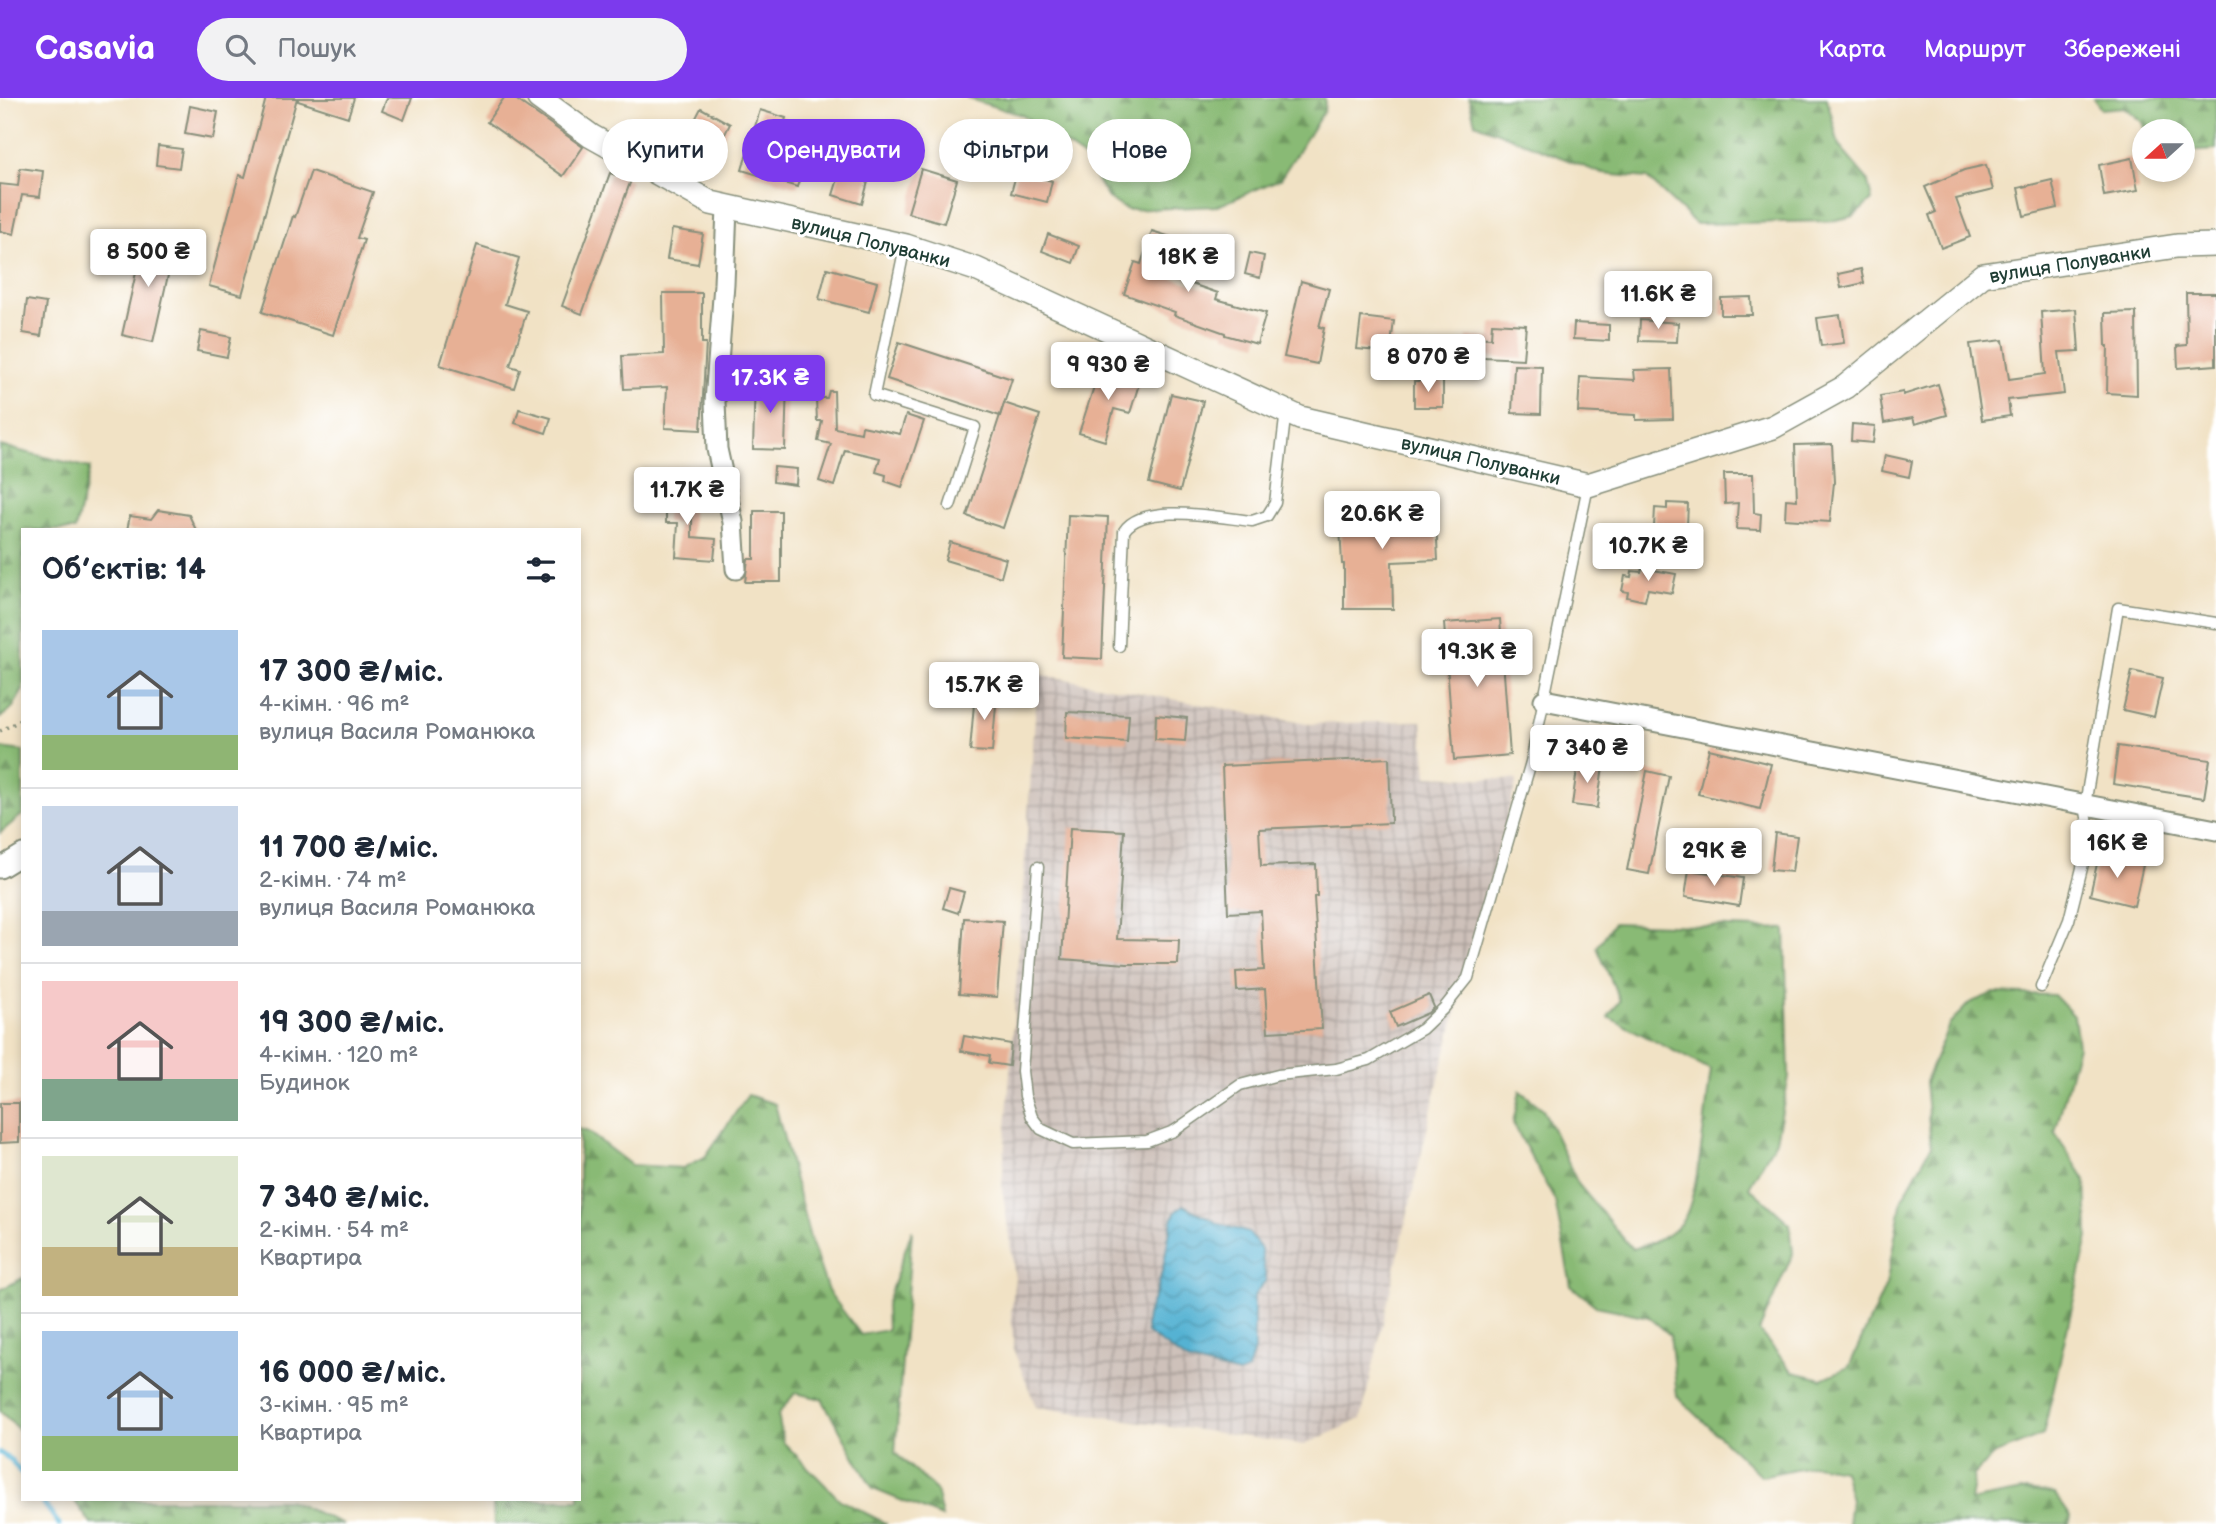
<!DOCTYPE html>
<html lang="uk">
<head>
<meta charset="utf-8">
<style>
	body { margin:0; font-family:"Balsamiq Sans",sans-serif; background:#f2f2f3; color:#1f2937; height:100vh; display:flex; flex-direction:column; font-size:26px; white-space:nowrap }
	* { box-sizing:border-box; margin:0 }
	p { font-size:23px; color:#747a83 }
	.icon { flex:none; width:38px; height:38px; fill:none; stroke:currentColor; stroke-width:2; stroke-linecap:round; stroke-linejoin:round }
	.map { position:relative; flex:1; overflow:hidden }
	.sheet { position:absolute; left:21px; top:430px; width:560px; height:973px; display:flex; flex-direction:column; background:#fff; border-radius:0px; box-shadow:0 4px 10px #0003 }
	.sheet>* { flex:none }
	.hud { position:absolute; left:602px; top:21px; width:665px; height:63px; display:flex; gap:14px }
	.needle { width:46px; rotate:249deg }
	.buttons { position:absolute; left:2132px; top:21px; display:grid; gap:14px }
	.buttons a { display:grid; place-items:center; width:63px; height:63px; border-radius:50%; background:#fff; box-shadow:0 4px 10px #0003; font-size:35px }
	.price { position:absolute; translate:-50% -60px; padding:0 16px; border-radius:7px; background:#fff; color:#222; font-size:23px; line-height:46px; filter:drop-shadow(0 2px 4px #0008) }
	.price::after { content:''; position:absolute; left:50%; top:42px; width:21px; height:16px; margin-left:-10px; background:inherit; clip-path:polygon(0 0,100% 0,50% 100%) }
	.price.active { background:#7c3aed; color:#fff }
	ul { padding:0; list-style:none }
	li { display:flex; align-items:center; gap:21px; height:175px; padding:0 21px }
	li+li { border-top:2px solid #e0e1e3 }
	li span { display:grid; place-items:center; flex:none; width:196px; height:140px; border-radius:0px; color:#555 }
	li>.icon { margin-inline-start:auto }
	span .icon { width:84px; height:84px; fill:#fffc; stroke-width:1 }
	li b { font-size:30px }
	h2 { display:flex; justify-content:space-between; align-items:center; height:84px; padding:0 21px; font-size:30px }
	.tag { padding:0 24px; border-radius:32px; background:#fff; box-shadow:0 4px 10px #0003; font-size:24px; line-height:63px }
	.tag.active { background:#7c3aed; color:#fff }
	header { display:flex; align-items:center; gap:42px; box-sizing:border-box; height:98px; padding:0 35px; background:#7c3aed; color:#fff }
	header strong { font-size:33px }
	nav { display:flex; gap:38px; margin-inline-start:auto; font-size:24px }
	.search { width:490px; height:63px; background:#f2f2f3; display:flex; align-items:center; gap:18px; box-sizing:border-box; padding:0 24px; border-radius:38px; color:#747a83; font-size:26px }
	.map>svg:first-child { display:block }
	.industrial { fill:url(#industrial-grid) }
	.forest { fill:url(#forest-firs); stroke:#547c54; stroke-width:2 }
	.water { fill:url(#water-waves); stroke:#3a7884; stroke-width:2 }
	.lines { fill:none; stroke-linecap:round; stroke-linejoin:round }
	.stream { stroke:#54b2d3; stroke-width:5 }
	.building { fill:#e7b095 }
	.service-casing { stroke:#88907c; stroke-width:13 }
	.minor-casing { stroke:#88907c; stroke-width:23 }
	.tertiary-casing { stroke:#88907c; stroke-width:26 }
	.path { stroke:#88907c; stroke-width:3.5; stroke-dasharray:2 5; stroke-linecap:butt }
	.service { stroke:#fff; stroke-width:10 }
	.minor { stroke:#fff; stroke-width:19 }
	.tertiary { stroke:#fff; stroke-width:23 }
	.labels { text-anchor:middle; stroke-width:6; stroke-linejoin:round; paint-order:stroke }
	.street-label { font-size:19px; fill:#1f3d34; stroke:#fff }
</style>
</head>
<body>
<header>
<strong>Casavia</strong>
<div class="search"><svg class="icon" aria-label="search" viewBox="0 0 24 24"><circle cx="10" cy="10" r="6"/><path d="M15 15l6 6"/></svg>Пошук</div>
<nav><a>Карта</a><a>Маршрут</a><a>Збережені</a></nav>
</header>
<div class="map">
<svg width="2216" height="1426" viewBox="0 0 2216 1426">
	<defs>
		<pattern id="industrial-grid" width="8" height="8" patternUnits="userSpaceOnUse" patternTransform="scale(1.75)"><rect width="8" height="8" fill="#cec1ba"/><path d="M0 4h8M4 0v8" fill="none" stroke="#a79e98"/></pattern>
		<pattern id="forest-firs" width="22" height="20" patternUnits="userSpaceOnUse" patternTransform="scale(1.75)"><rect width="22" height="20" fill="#89ba74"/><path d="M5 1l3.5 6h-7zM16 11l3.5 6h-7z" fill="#6f9860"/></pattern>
		<pattern id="water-waves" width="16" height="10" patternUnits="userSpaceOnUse" patternTransform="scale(1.75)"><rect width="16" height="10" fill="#54b2d3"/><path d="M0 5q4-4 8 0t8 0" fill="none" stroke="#4592ac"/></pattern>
	</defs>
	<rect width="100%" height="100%" fill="#fff"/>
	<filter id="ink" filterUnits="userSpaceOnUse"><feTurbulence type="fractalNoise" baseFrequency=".0143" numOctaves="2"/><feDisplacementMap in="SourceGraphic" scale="14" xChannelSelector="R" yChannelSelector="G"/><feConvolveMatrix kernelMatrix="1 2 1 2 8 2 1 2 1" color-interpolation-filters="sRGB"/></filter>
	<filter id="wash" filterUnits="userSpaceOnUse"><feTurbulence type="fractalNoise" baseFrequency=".00686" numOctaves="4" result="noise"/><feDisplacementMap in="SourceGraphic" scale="28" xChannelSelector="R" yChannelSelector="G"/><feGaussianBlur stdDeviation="1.57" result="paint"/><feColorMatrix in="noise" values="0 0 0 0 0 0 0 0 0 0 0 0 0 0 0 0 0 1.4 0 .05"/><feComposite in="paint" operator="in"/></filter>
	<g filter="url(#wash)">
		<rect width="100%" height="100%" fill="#f1e2c5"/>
		<polygon class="industrial" points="1038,576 1307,626 1422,623 1427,678 1517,682 1435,996 1361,1321 1304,1347 1036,1309 1014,1253 1011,1215 1015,1180 1002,1088"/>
		<g class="forest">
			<polygon points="966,0 1325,0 1324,13 1280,81 1218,108 1127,112 1108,100 1083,59 1022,17"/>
			<polygon points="1469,0 1827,0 1839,48 1867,81 1872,102 1854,118 1832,123 1696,126 1647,80 1603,76 1475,25"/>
			<polygon points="2093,0 2216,0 2216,52 2182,54 2182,33 2145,33 2142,24 2124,9 2101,11"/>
			<polygon points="0,348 90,370 75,432 23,432 23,592 13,609 0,620"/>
			<polygon points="0,650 23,653 23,716 0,735"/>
			<path d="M 1614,825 L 1785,831 L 1789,979 L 1776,1042 L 1749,1089 L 1790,1126 L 1793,1155 L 1759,1233 L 1793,1274 L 1822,1281 L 1849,1269 L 1886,1187 L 1902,1101 L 1931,1049 L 1925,984 L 1949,927 L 1969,905 L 1994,895 L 2054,897 L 2074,918 L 2078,948 L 2055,1035 L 2086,1083 L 2088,1139 L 2043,1337 L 1993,1357 L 1974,1377 L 1970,1403 L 2027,1392 L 2055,1396 L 2071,1419 L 2069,1426 L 1848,1426 L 1851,1402 L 1843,1372 L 1815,1367 L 1761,1378 L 1677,1298 L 1670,1237 L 1649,1219 L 1596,1208 L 1571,1188 L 1555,1103 L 1513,1025 L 1520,993 L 1543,1011 L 1578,1086 L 1632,1151 C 1653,1145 1670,1140 1683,1122 C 1699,1100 1706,1003 1711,972 L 1608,919 L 1620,903 L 1597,849 Z"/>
			<polygon points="748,997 775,1006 810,1140 828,1193 861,1237 887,1232 886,1207 912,1132 895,1355 936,1392 942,1419 873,1391 822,1301 795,1295 778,1316 783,1344 840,1402 887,1426 494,1426 493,1402 579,1402 579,1031 588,1034 631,1067 683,1070 705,1059"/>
			<polygon points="23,1180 23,1336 0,1313 0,1192"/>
			<polygon points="74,1402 288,1402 343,1426 91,1426"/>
		</g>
		<path class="water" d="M 1183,1107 L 1220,1126 L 1249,1135 L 1261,1151 L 1266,1182 L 1254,1198 L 1254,1252 L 1248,1272 L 1239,1276 L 1187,1263 L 1147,1235 C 1143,1216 1153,1204 1158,1188 C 1165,1167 1167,1144 1172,1122 L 1176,1113 Z"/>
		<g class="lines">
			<g class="stream">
				<polyline points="0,1355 11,1362 23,1378"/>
				<polyline points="41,1402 59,1426"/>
			</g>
		</g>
		<g id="blocks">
			<g class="building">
				<polygon points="266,0 297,0 242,197 209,188 239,77 245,79"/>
				<polygon points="298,0 354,0 348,19 298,3"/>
				<polygon points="387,0 412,0 404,22 382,13"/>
				<polygon points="504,0 514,0 583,49 563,78 487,24"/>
				<polygon points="190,8 218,14 213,41 185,36"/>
				<polygon points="701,10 730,26 713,60 683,45"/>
				<polygon points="760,12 786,20 777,51 806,60 797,89 742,72"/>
				<polygon points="855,26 879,34 867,67 872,69 862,106 833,97"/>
				<polygon points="956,44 991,53 986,74 951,65"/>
				<polygon points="158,48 182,51 179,70 156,67"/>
				<polygon points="2132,60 2138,92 2104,98 2099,67"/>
				<polygon points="1986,67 1993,92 1956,101 1970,139 1941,150 1929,117 1936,114 1925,89 1964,72"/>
				<polygon points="20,70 43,73 40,99 22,97 14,136 0,133 0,86 18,88"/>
				<polygon points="921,71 957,82 944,125 908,115"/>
				<polygon points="311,73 373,94 357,140 364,142 333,237 262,214 293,118 295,119"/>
				<polygon points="1017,73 1052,83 1047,104 1011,95"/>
				<polygon points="610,75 631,82 582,216 562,208"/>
				<polygon points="2052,82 2058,110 2024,118 2018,90"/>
				<polygon points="672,131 703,136 698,166 667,161"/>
				<polygon points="1152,133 1183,143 1171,179 1218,195 1216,201 1266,215 1257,246 1225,237 1225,235 1174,217 1175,214 1124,196 1135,164 1141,166"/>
				<polygon points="1048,136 1079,148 1073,165 1042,153"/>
				<polygon points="144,139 175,146 153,244 122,237"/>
				<polygon points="477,147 519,160 505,206 527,213 510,268 520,271 514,290 440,267"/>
				<polygon points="1250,155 1264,158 1260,180 1245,176"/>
				<polygon points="827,170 877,184 869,214 819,201"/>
				<polygon points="1861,171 1864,185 1841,190 1838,176"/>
				<polygon points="1301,183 1329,191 1319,229 1324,230 1317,266 1284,259"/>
				<polygon points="663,195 702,195 702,245 706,245 701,332 665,330 667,289 624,291 622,258 664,256"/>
				<polygon points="2186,195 2216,195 2216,267 2178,270 2177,248 2187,247"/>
				<polygon points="1751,199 1752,217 1721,217 1721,200"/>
				<polygon points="27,202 46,205 41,238 23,235"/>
				<polygon points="2076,211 2079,253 2059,254 2064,296 2008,302 2010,318 1982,322 1970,246 2003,242 2009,281 2045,276 2041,214"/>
				<polygon points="2136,214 2137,297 2107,295 2108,248 2106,248 2105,215"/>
				<polygon points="1840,217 1844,245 1821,248 1817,220"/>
				<polygon points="1361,219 1394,223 1390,254 1357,251"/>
				<polygon points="1640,222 1678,225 1677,244 1639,243"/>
				<polygon points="1492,225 1526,227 1523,261 1483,259 1482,277 1466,277 1467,239 1491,240"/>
				<polygon points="1574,225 1609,227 1609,243 1573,241"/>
				<polygon points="201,233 231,239 227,259 197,253"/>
				<polygon points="899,244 1012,281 1000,318 887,281"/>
				<polygon points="1514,267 1542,268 1541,316 1512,315"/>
				<polygon points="1100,270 1140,283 1130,315 1114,311 1105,343 1079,335"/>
				<polygon points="1671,271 1673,321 1636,322 1636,317 1578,314 1580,279 1635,282 1634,272"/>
				<polygon points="755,282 787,283 785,352 753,351"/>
				<rect x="1414" y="283" width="29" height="26"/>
				<polygon points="1938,286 1947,317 1915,326 1913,320 1884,325 1880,298 1903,294 1903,297"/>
				<polygon points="829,293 834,293 835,330 861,335 862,328 900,336 906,317 924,323 902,389 885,383 886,377 876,374 880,360 845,352 834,388 819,383 831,346 818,343 822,323 817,323 816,300 827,300"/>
				<polygon points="1171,296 1203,303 1180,393 1149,385"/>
				<polygon points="1004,305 1040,317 1003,430 967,418"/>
				<polygon points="519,311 551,320 546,335 515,325"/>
				<polygon points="1852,326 1875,328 1873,345 1851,343"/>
				<polygon points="1832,346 1834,384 1830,424 1785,421 1786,401 1797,402 1795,347"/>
				<polygon points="1885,357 1912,363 1909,379 1882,373"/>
				<polygon points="774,369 797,371 796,387 773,384"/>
				<polygon points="1724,376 1753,376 1754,415 1761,416 1760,432 1736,431 1738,405 1725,406"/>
				<polygon points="681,390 692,390 692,439 716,441 714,462 676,459 678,425 666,425 666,395 681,395"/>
				<polygon points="1435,404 1438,462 1392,464 1393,511 1344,511 1344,466 1342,466 1339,409 1367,407 1368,423 1406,421 1405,406"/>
				<polygon points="1667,405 1688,406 1686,449 1653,447 1655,410 1667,411"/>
				<polygon points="158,412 189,417 196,432 127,432 130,418 151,421"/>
				<polygon points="754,413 781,413 781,484 745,484 748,461 754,461"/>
				<polygon points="1068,417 1108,419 1102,561 1062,559"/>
				<polygon points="950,444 1006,461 1001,479 945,462"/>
				<polygon points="1642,470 1676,476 1672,495 1648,491 1645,503 1627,499 1628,494 1622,493 1625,478 1631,479 1632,473 1641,474"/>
				<polygon points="1500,521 1510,657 1454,662 1444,525"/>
				<polygon points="2132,573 2163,580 2154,619 2123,612"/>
				<polygon points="975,594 997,595 992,654 970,653"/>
				<polygon points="1067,614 1129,617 1127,644 1066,640"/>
				<polygon points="1156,617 1187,620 1185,643 1155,641"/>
				<polygon points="2118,648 2210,662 2204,700 2113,686"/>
				<polygon points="1709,651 1771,666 1760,711 1698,696"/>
				<polygon points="1389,660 1391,725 1259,731 1261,768 1316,766 1317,798 1314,799 1322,931 1268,934 1265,891 1237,893 1236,874 1264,872 1261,813 1228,815 1222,668"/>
				<polygon points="1578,664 1603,668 1597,710 1572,707"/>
				<polygon points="1647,673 1669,678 1649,776 1627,772"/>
				<polygon points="1070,730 1124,733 1117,841 1179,842 1178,866 1127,866 1062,861"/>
				<polygon points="1775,735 1797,738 1792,774 1771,772"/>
				<polygon points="2099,757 2143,767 2134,808 2090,797"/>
				<polygon points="1689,772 1743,780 1739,808 1685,799"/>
				<polygon points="949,790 964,794 958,815 943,810"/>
				<polygon points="964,820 1003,823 997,899 959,896"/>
				<polygon points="1429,897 1434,909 1428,915 1396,929 1390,914"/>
				<polygon points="964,938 1011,946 1009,968 989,965 990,958 961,953"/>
				<polygon points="0,1005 19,1005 19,1044 0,1045"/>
			</g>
		</g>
	</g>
	<g filter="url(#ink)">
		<use href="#blocks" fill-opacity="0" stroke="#88907c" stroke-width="2"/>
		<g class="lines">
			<defs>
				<g id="service">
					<polyline points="905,148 874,297 975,329 950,408"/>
					<path d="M 1119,548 L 1124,433 C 1143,403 1221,420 1252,423 L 1267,418 L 1275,405 L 1286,312"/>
					<polyline points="1038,769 1022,973 1025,998 1032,1019 1041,1031 1073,1046 1147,1043 1174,1033 1240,987 1278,977 1336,971 1369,962 1422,931 1444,910 1468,880 1531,664 1588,388"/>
					<polyline points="2041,889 2069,822 2090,738 2085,707 2118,510 2216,525"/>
				</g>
				<g id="minor">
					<polyline points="727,110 724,186 715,304 717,351 733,424 736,471"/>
					<polyline points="1544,602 2216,732"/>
					<polyline points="0,770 23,756"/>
				</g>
				<polyline id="tertiary" points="539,0 591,38 711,105 906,148 976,171 1300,320 1588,387 1773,329 1845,289 1983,177 2177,148 2216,147"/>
			</defs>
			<use href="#service" class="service-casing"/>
			<use href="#minor" class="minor-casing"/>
			<use href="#tertiary" class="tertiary-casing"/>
			<polyline class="path" points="0,633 23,621"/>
			<use href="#service" class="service"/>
			<use href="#minor" class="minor"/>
			<use href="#tertiary" class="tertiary"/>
		</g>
	</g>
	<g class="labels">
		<g class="street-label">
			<text transform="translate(871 143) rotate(14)" y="7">вулиця Полуванки</text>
			<text transform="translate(2070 165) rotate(-9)" y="7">вулиця Полуванки</text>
			<text transform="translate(1481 362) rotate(13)" y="7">вулиця Полуванки</text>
		</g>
	</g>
</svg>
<div class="buttons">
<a><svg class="needle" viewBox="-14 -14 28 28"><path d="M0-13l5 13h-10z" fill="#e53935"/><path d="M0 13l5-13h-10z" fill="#747a83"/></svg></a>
</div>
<b class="price" style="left:148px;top:191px">8 500 ₴</b>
<b class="price" style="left:1188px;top:196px">18K ₴</b>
<b class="price" style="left:1658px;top:233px">11.6K ₴</b>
<b class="price" style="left:1428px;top:296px">8 070 ₴</b>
<b class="price" style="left:1108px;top:304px">9 930 ₴</b>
<b class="price active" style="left:770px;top:317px">17.3K ₴</b>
<b class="price" style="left:687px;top:429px">11.7K ₴</b>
<b class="price" style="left:1382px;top:453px">20.6K ₴</b>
<b class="price" style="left:1648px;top:485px">10.7K ₴</b>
<b class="price" style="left:1477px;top:591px">19.3K ₴</b>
<b class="price" style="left:984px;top:624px">15.7K ₴</b>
<b class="price" style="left:1587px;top:687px">7 340 ₴</b>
<b class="price" style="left:2117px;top:782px">16K ₴</b>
<b class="price" style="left:1714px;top:790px">29K ₴</b>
<div class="hud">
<a class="tag">Купити</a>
<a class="tag active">Орендувати</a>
<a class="tag">Фільтри</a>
<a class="tag">Нове</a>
</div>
<section class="sheet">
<h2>Об’єктів: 14<svg class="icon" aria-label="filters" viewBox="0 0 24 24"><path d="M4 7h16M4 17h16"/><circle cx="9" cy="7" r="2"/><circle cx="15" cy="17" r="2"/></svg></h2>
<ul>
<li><span style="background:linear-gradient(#a9c7e8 75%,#8fb573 0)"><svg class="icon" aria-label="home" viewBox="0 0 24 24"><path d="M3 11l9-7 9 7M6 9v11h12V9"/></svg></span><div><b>17 300 ₴/міс.</b><p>4-кімн. · 96 m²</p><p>вулиця Василя Романюка</p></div></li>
<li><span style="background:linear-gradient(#c9d6e8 75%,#9aa5b1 0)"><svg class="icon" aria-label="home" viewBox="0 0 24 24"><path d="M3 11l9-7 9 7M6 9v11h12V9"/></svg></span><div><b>11 700 ₴/міс.</b><p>2-кімн. · 74 m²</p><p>вулиця Василя Романюка</p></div></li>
<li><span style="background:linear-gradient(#f6c9c9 70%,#7fa58c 0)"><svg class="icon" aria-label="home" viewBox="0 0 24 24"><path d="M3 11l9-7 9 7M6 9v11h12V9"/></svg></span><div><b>19 300 ₴/міс.</b><p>4-кімн. · 120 m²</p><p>Будинок</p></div></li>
<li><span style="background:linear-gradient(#dfe7d0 65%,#c2b280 0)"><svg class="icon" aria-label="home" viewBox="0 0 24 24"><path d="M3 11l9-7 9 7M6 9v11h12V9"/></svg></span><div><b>7 340 ₴/міс.</b><p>2-кімн. · 54 m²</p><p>Квартира</p></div></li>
<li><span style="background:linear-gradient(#a9c7e8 75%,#8fb573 0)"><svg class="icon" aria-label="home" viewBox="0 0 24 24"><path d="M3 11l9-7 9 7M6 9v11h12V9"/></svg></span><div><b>16 000 ₴/міс.</b><p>3-кімн. · 95 m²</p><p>Квартира</p></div></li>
</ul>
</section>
</div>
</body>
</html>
